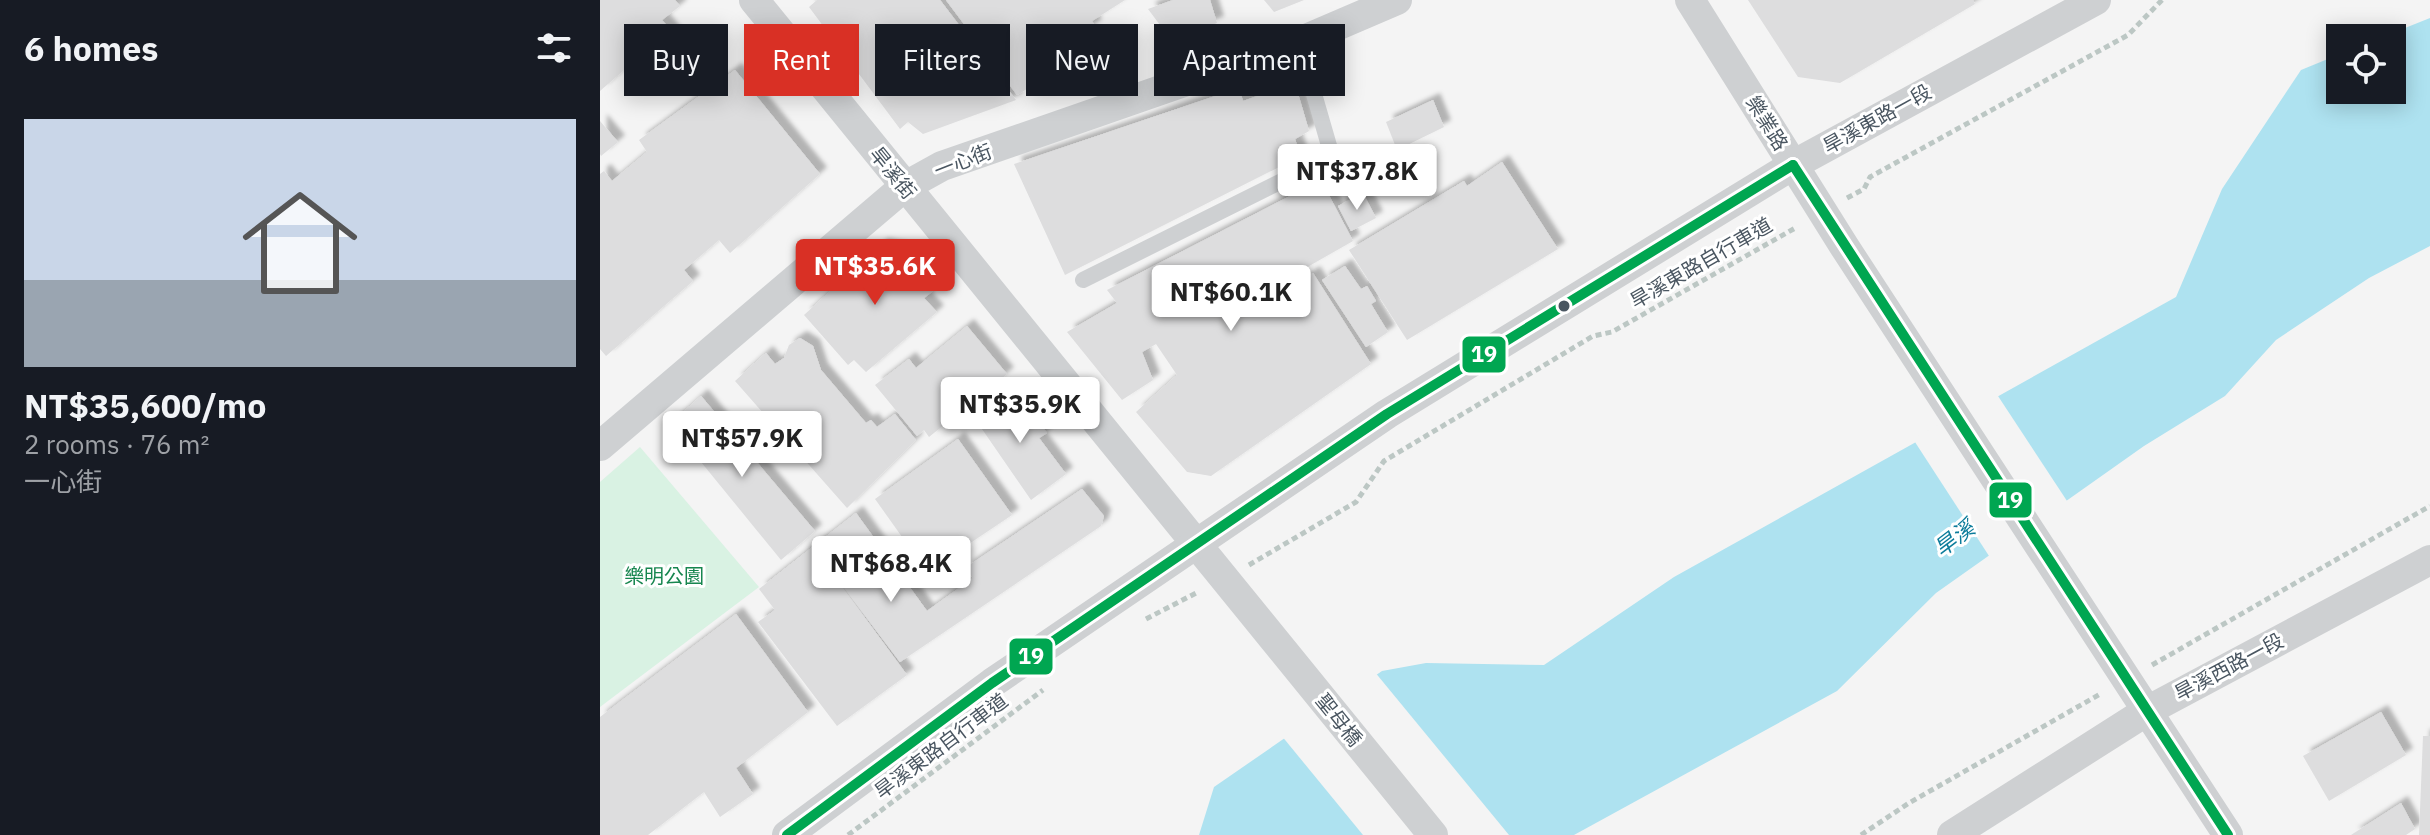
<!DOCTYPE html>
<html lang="en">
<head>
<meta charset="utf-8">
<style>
	body { margin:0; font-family:"IBM Plex Sans","Noto Sans TC",sans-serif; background:#20242c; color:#f1f3f6; height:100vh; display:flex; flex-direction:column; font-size:30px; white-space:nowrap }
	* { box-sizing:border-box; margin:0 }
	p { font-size:26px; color:#9ea1a6 }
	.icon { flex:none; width:44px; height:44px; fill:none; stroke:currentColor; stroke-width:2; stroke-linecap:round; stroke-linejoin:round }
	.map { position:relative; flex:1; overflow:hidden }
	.drawer { display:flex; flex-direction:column; background:#171b24; width:600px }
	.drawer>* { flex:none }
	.guide { position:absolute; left:24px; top:24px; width:760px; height:72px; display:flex; gap:16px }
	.buttons { position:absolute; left:1726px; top:24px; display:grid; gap:16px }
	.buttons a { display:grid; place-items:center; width:80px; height:80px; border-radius:0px; background:#171b24; box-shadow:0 4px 20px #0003; font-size:40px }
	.price { position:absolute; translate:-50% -68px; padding:0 18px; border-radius:8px; background:#fff; color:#222; font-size:26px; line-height:52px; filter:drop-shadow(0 2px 4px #0008) }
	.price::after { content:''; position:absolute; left:50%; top:48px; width:24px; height:18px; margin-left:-12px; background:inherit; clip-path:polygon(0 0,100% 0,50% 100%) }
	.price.current { background:#d93025; color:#fff }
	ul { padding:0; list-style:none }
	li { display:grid; align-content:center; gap:16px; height:424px; padding:0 24px }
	li span { display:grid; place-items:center; height:248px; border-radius:0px; color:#555 }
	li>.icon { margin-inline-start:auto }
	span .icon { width:144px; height:144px; fill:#fffc; stroke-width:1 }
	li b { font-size:34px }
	h2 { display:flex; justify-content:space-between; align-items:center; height:96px; padding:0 24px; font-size:34px }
	.tag { padding:0 28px; border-radius:0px; background:#171b24; box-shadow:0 4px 20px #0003; font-size:28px; line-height:72px }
	.tag.current { background:#d93025; color:#fff }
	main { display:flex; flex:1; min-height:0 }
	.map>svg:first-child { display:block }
	.green { fill:#d9f2e3 }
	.water { fill:#aee2f0 }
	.pier { fill:#f4f4f4 }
	.building { fill:#ddddde; filter:url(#shadow) }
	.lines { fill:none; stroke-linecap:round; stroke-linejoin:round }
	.path { stroke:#bcc7c4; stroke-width:5; stroke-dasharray:6 4; stroke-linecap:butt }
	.service { stroke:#ced0d2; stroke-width:16 }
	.minor { stroke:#ced0d2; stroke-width:30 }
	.bus-1-casing { stroke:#fff; stroke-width:16 }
	.bus-1 { stroke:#00a651; stroke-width:10 }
	.bus-dot { fill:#4a5661; stroke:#fff; stroke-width:3 }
	.labels { text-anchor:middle; stroke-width:6; stroke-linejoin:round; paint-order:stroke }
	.street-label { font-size:20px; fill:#4a5661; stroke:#fff }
	.park-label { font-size:20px; fill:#17864f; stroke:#fff }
	.water-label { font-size:22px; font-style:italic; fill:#0c7c9b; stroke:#fff }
	.line-badge { stroke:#fff; stroke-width:3 }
	.badge-label { font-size:22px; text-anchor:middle; font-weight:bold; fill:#fff }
</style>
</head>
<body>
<main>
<section class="drawer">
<h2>6 homes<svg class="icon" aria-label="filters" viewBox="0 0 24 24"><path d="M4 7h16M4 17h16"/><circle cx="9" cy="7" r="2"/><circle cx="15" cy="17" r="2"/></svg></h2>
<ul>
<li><span style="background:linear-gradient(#c9d6e8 65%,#9aa5b1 0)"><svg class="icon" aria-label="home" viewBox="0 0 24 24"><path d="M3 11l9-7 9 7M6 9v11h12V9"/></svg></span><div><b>NT$35,600/mo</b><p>2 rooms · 76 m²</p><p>一心街</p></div></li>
</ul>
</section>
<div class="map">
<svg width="1830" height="835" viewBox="0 0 1830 835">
	<defs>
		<filter id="shadow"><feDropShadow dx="7" dy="-7" stdDeviation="2" flood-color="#0004"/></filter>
	</defs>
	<rect width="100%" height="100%" fill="#f4f4f4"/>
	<polygon class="green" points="40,447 159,587 0,707 0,482"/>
	<polygon class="water" points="1830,18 1830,246 1769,278 1676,340 1625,396 1544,446 1336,593 1237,691 974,835 599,835 614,787 782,671 826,663 944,665 1074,577 1576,297 1622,189 1701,70 1740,54 1740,90 1792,90 1792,38 1780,38"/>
	<g class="pier">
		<polygon points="1396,393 1469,504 1391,559 1313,439"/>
		<polygon points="774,671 909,835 763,835 681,735"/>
	</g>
	<g class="building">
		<polygon points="0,0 75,0 80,6 62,20 76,36 37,70 32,63 0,91"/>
		<polygon points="217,0 340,0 416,100 323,134 308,122 300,129 209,7"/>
		<polygon points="346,0 525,0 492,21 495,26 426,72 438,91 434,94 430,87 417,95"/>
		<polygon points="573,0 610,0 617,23 572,41 548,9"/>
		<polygon points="664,0 704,0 674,12"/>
		<polygon points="1148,0 1373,0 1375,4 1240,83 1198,77"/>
		<polygon points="135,70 220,174 130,253 119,240 84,270 93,281 6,356 0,349 0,174 4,171 12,181 47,152 39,140"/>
		<polygon points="695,83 709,131 695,139 701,156 465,275 414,164 639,88 643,101"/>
		<polygon points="833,100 844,127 797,150 786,122"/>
		<polygon points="0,121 18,142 1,156 0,154"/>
		<polygon points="902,162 958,249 807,340 749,250 864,181 867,186"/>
		<polygon points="721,180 753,241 681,282 686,293 713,273 771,364 611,476 587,472 536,412 577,375 556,344 542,352 553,380 522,400 467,332 517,303 507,290"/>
		<polygon points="763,193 776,218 751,231 738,206"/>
		<polygon points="281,245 306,250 337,288 324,298 337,312 266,372 254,360 248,365 204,315"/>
		<polygon points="745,266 761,289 767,286 776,301 771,304 788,332 766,347 722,280"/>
		<polygon points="367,326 407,374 329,437 324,430 317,436 275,385 309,359 316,368"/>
		<polygon points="200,338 213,346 221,370 266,423 271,420 277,427 295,414 316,440 247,508 135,381 166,353 175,364 184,358 189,345"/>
		<polygon points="405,394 416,408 425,403 447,433 439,438 466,474 431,500 373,416"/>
		<polygon points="101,396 215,531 181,560 70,424"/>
		<polygon points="358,439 412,515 327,572 275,499"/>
		<polygon points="482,489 504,516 501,526 300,662 216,551 307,675 237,726 158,622 175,610 159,589 256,513 327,611 373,578 365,568"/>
		<polygon points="136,614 208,712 136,768 153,794 120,817 104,792 48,835 0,835 0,717"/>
		<polygon points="1781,712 1806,755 1729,801 1703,756"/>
		<polygon points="1823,736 1830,736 1830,835 1819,835"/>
		<polygon points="1801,803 1815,829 1806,835 1751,835"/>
	</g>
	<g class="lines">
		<g class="path">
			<polyline points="1247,198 1264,189 1270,177 1528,35 1562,0"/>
			<polyline points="649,565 756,502 784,461 993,336 1012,332 1197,227"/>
			<polyline points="546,619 598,592"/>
			<polyline points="1552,665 1830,506"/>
			<polyline points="248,835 443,690"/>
			<polyline points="1261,835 1309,803 1502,693"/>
		</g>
		<polyline class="service" points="483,280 732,156 699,42"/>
		<g class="minor">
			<polyline points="154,0 833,835"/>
			<polyline points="1090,0 1244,246 1628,835"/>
			<polyline points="0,446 304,187 342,166 699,42 797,0"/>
			<polyline points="187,835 392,683 787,414 1193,165 1496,0"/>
			<polyline points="1352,835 1547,711 1830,560"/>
		</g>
		<defs>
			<g id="bus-1">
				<polyline points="1193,165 1628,835"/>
				<polyline points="187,835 392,683 787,414 1193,165"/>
			</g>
		</defs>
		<use href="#bus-1" class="bus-1-casing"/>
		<use href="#bus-1" class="bus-1"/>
	</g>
	<circle class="bus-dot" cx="964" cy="306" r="7"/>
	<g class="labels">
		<g class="street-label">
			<text transform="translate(1277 119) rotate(-29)" y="7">旱溪東路一段</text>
			<text transform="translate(1167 123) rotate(58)" y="7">樂業路</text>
			<text transform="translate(363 161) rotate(-21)" y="7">一心街</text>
			<text transform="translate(293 173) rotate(51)" y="7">旱溪街</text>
			<text transform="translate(1101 263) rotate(-30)" y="7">旱溪東路自行車道</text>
			<text transform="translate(1629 667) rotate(-28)" y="7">旱溪西路一段</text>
			<text transform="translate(739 720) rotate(51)" y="7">聖母橋</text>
			<text transform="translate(341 746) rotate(-37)" y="7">旱溪東路自行車道</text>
		</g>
		<g class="park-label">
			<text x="64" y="583">樂明公園</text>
		</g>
		<g class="water-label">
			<text transform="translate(1354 538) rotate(-37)" y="8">旱溪</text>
		</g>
	</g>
	<g class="line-badge">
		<rect x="861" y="335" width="46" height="39" rx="8" fill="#00a651"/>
		<rect x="1388" y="481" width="45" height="38" rx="8" fill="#00a651"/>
		<rect x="408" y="637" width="46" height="39" rx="8" fill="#00a651"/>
	</g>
	<g class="badge-label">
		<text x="884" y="362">19</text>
		<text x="1410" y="508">19</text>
		<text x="431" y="664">19</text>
	</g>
</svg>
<div class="buttons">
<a><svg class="icon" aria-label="locate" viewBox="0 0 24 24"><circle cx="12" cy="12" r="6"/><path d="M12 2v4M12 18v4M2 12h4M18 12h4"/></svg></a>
</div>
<b class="price" style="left:757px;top:212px">NT$37.8K</b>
<b class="price current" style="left:275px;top:307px">NT$35.6K</b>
<b class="price" style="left:631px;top:333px">NT$60.1K</b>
<b class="price" style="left:420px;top:445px">NT$35.9K</b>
<b class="price" style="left:142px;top:479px">NT$57.9K</b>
<b class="price" style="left:291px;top:604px">NT$68.4K</b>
<div class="guide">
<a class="tag">Buy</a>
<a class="tag current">Rent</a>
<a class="tag">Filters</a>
<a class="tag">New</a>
<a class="tag">Apartment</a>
</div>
</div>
</main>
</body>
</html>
